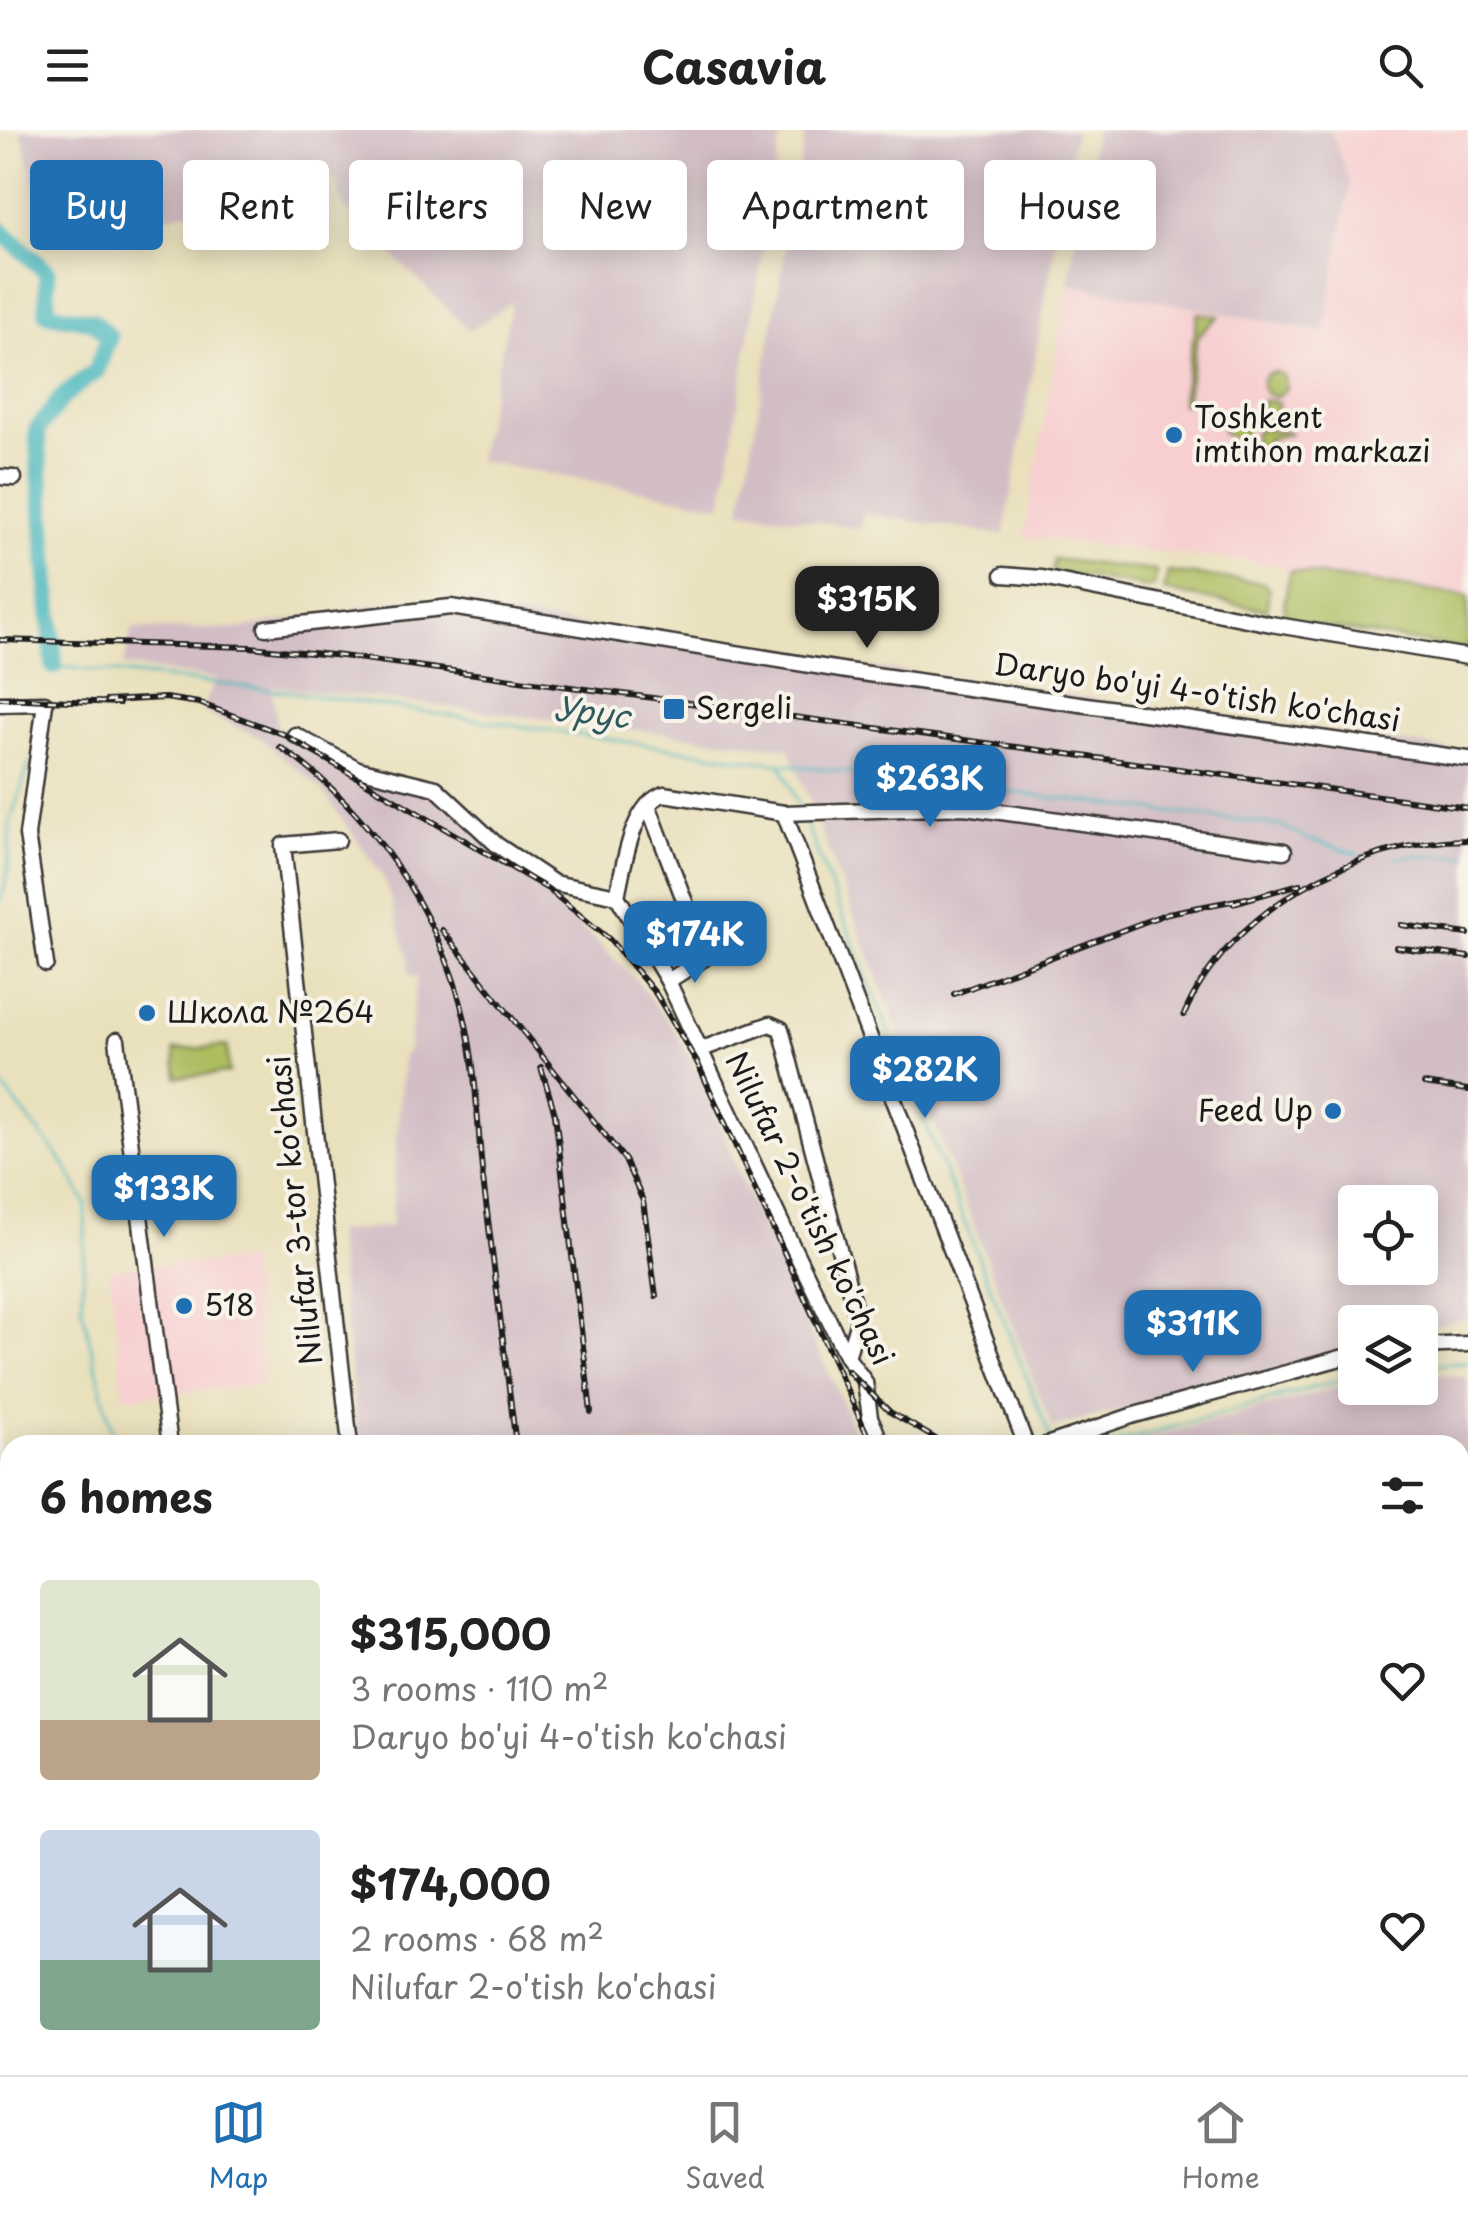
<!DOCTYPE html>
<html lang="en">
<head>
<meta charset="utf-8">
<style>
	body { margin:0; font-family:"Playpen Sans",sans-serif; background:#f6f6f6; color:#222; height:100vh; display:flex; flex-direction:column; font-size:38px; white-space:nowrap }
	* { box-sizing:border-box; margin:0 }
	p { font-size:32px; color:#767676 }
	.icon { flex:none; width:55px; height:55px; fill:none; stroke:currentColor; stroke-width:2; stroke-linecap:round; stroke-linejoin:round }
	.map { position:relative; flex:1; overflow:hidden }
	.side { position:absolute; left:0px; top:1305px; width:1470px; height:640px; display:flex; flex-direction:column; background:#fff; border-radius:30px 30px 0 0; box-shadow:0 5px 25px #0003 }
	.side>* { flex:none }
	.guide { position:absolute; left:30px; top:30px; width:1410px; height:90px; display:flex; gap:20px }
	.buttons { position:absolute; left:1338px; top:1055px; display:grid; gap:20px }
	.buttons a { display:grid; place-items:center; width:100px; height:100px; border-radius:10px; background:#fff; box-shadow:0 5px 25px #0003; font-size:50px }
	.price { position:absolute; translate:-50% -85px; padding:0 22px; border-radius:20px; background:#1f6fb2; color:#fff; font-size:32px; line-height:65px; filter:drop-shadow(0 2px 5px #0008) }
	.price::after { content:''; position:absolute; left:50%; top:60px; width:30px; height:22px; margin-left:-15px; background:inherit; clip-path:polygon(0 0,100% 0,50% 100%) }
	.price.selected { background:#222; color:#fff }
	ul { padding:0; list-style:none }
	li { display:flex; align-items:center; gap:30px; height:250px; padding:0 40px }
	li span { display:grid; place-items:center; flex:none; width:280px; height:200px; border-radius:10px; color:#555 }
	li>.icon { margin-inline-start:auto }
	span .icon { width:120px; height:120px; fill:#fffc; stroke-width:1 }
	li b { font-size:42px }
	h2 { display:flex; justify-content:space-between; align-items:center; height:120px; padding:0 40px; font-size:42px }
	.pill { padding:0 35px; border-radius:10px; background:#fff; box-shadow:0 5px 25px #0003; font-size:35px; line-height:90px }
	.pill.selected { background:#1f6fb2; color:#fff }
	header { display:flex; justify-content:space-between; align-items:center; height:130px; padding:0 40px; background:#fff; font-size:45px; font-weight:700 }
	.menu { display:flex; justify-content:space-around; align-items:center; height:140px; border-top:2px solid #e0e0e0; background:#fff; font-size:28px; color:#767676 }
	.menu a { display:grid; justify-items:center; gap:5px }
	.menu .selected { color:#1f6fb2 }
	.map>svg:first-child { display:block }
	.built { fill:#f7cfd0 }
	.industrial { fill:#d2bdc5; fill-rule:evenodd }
	.green { fill:#adbd60; stroke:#646c3e; stroke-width:2.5 }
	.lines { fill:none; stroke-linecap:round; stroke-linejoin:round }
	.stream { stroke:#48b8be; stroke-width:2.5 }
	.river { stroke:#48b8be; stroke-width:18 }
	.minor-casing { stroke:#3b3934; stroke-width:19 }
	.minor { stroke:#fff; stroke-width:14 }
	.rail-casing { stroke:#1c1c1c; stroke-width:6 }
	.rail { stroke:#f7f3e8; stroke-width:2.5; stroke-dasharray:8; stroke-linecap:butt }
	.poi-dot { fill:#1f6fb2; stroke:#f7f3e8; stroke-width:4 }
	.labels { text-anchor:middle; stroke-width:8; stroke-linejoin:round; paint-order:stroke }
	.poi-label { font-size:30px; fill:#1c1c1c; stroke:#f7f3e8; text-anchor:start }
	.street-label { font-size:30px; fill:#1c1c1c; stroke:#f7f3e8 }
	.water-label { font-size:32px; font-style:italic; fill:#2e5a5d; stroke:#f7f3e8 }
</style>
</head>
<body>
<header><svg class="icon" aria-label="menu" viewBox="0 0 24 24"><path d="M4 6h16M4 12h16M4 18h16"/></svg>Casavia<svg class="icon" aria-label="search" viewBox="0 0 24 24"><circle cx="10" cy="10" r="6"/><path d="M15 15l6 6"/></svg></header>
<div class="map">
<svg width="1468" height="1945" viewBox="0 0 1468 1945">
	<rect width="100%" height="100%" fill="#f7f3e8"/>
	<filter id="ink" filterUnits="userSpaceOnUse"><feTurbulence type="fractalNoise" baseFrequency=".01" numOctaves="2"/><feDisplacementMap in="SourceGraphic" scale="20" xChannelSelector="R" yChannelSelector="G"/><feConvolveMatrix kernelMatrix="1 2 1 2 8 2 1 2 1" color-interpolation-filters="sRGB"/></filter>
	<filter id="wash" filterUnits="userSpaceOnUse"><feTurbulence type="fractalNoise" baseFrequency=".0048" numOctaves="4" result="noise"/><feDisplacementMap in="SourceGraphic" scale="40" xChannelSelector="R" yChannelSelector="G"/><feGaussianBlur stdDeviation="2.25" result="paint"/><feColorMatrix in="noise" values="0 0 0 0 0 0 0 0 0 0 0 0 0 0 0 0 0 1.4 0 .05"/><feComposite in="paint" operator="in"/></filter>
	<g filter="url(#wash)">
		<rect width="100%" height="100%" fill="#e9e0bc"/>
		<g class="built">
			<polygon points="1330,0 1468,0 1468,470 1288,446 1282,436 1024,407 1068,154 1324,202 1350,53"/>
			<polygon points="249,1130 263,1256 124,1267 109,1138"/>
		</g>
		<g class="industrial">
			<polygon points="21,0 782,0 722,375 477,331 512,172 470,201 342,75 337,49 48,112"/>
			<polygon points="806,0 1075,0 1004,405 863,383 860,398 741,380"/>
			<polygon points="1095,0 1330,0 1350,53 1324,202 1068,154"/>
			<path d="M 403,470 L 1468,622 L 1468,1188 L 1420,1200 L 1420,1192 L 1355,1192 L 1355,1218 L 1052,1298 L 789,618 L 271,556 L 278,598 L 359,643 L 438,664 L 632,845 L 672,896 L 700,945 L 739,1044 L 861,1315 L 359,1315 L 335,1102 L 391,1096 L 403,924 L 408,922 L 417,847 L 408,845 L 409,830 L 384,748 L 321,659 L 259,607 L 201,581 L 216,549 L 123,536 L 132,499 L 238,499 ZM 1355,1072 L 1420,1072 L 1420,1138 L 1355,1138 Z"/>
			<polygon points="1420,1241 1468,1248 1468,1830 1460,1818 1460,1315 1122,1315 1355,1253 1355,1258 1420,1258"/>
			<polygon points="0,1760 10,1775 10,1935 116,1935 122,1945 0,1945"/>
			<polygon points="693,1935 1159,1935 1163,1945 691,1945"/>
		</g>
		<g class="green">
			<polygon points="1198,183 1219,186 1198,205 1185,274 1181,273"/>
			<circle cx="1274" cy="254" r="12"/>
			<polygon points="1263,270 1278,272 1277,288 1294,295 1258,284"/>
			<polygon points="1227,292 1246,299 1239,327 1234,324 1236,309 1222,302"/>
			<polygon points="1260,298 1292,303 1268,309 1258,331 1252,330 1255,302"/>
			<polygon points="1054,429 1156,441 1154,457 1148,458 1052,441"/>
			<polygon points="1290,441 1468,466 1468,520 1288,491 1284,475"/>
			<polygon points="1168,442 1264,453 1269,459 1267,480 1164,461"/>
			<polygon points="227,916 229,943 177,947 174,920"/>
		</g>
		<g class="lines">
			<g class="stream">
				<polyline points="53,542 54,536 291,562 750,630 1282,696 1307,709 1358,724"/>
				<polyline points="781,634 799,677"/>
				<polyline points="804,689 1051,1309"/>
				<polyline points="1396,727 1468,725"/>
				<polyline points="0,771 8,743 10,692 30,632"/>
				<polyline points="0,953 65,1035 86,1074 82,1178 115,1315"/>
				<polyline points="1420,1235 1468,1233"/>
				<polyline points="1109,1315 1355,1246"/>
				<polyline points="301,1935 305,1945"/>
			</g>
			<polyline class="river" points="0,100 47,142 47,183 93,191 109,207 96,241 64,265 37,300 54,536"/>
		</g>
	</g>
	<g filter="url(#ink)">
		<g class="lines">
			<defs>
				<g id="minor">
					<polyline points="0,347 14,348"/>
					<polyline points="1003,445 1042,448 1271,494 1468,527"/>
					<polyline points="266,498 451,477 847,541 1468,629"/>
					<polyline points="0,574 45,573 27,705 46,834"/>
					<polyline points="295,605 358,639 436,658 497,715 554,753 617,766 668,851 789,1109 847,1227 865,1252 870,1287 882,1315"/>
					<polyline points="648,675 706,827 668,851"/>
					<polyline points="784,683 1026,1315"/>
					<polyline points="338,710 283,715 350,1315"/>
					<path d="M 617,766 C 624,736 631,675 664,664 L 784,683 L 965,677 L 1284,721"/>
					<polyline points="117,910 170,1315"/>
					<polyline points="702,919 770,894 781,899 858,1191 847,1227"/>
					<polyline points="1420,1216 1468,1214"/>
					<polyline points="1046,1315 1131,1286 1355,1224"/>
					<polyline points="0,1383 10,1382"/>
					<polyline points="0,1542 10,1567"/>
					<polyline points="0,1586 10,1584"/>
					<polyline points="0,1648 10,1631"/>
					<polyline points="1460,1825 1468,1836"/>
					<polyline points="268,1935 271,1945"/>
					<polyline points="431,1935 433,1945"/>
				</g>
			</defs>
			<use href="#minor" class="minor-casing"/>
			<use href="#minor" class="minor"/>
			<defs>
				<g id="rail">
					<polyline points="0,510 250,517 342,526 1468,678"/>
					<polyline points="0,568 119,573"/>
					<polyline points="106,571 165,568 199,573 283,604 548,759 609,809 656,864 698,934 872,1315"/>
					<path d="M 280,617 C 369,677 441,785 465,890 C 477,941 477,997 483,1049 C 494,1138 505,1226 516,1315"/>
					<polyline points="1233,773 1300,754"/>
					<polyline points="1401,795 1468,804"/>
					<polyline points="442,800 625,1030 643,1071 656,1166"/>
					<polyline points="1396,817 1468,827"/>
					<polyline points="954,864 1168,783 1247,768"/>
					<path d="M 1184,885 C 1228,781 1358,710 1468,710"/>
					<polyline points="541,937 555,984 591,1282"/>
					<polyline points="1424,954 1468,960"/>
					<polyline points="848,1241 890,1282 946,1315"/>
					<polyline points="1460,1907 1468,1924"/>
					<polyline points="1154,1935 1159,1945"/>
					<polyline points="933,1945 936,1935"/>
				</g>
			</defs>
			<use href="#rail" class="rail-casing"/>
			<use href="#rail" class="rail"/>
		</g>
	</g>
	<g class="poi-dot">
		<circle cx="1174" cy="305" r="10"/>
		<rect x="662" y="567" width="24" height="24" rx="5"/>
		<circle cx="147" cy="883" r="10"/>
		<circle cx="1333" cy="981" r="10"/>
		<circle cx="184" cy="1176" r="10"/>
	</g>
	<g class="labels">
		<g class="poi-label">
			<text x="1194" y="298">Toshkent<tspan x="1194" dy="34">imtihon markazi</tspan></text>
			<text x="696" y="589">Sergeli</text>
			<text x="167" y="893">Школа №264</text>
			<text x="1313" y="991" text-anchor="end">Feed Up</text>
			<text x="204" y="1186">518</text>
		</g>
		<g class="street-label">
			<text transform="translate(1197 563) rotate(8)" y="10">Daryo bo'yi 4-o'tish ko'chasi</text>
			<text transform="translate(809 1079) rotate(64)" y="10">Nilufar 2-o'tish ko'chasi</text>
			<text transform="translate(296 1080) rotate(-96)" y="10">Nilufar 3-tor ko'chasi</text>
		</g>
		<g class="water-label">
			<text transform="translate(592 583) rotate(7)" y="11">Урус</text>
		</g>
	</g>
</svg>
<div class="buttons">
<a><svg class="icon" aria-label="locate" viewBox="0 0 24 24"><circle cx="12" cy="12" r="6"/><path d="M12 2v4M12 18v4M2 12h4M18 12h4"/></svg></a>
<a><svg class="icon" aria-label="layers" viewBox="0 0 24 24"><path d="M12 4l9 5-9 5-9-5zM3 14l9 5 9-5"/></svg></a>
</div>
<b class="price selected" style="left:867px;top:521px">$315K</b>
<b class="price" style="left:930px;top:700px">$263K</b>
<b class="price" style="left:695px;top:856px">$174K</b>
<b class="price" style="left:925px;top:991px">$282K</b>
<b class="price" style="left:164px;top:1110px">$133K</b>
<b class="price" style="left:1193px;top:1245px">$311K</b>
<div class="guide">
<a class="pill selected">Buy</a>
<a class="pill">Rent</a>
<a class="pill">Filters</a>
<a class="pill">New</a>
<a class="pill">Apartment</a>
<a class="pill">House</a>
</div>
<section class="side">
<h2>6 homes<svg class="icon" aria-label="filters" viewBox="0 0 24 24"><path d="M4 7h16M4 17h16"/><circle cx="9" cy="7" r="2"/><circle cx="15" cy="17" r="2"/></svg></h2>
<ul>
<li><span style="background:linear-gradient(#dfe7d0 70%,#b9a48a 0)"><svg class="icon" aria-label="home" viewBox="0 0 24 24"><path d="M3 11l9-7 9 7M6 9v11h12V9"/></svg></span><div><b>$315,000</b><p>3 rooms · 110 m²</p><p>Daryo bo'yi 4-o'tish ko'chasi</p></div><svg class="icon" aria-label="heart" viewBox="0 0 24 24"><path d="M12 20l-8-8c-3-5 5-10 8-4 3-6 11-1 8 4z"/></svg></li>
<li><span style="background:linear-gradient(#c9d6e8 65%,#7fa58c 0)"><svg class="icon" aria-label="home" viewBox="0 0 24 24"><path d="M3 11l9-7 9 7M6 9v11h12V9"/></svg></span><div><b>$174,000</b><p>2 rooms · 68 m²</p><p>Nilufar 2-o'tish ko'chasi</p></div><svg class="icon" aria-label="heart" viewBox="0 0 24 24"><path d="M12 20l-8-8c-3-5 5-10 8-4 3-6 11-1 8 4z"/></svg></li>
</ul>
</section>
</div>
<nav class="menu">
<a class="selected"><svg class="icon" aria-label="map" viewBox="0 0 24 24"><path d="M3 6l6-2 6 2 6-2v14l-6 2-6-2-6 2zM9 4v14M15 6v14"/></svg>Map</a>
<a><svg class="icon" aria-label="saved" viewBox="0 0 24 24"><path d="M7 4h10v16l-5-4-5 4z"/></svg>Saved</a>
<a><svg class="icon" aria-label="home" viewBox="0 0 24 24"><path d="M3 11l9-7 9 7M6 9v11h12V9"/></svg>Home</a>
</nav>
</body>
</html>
